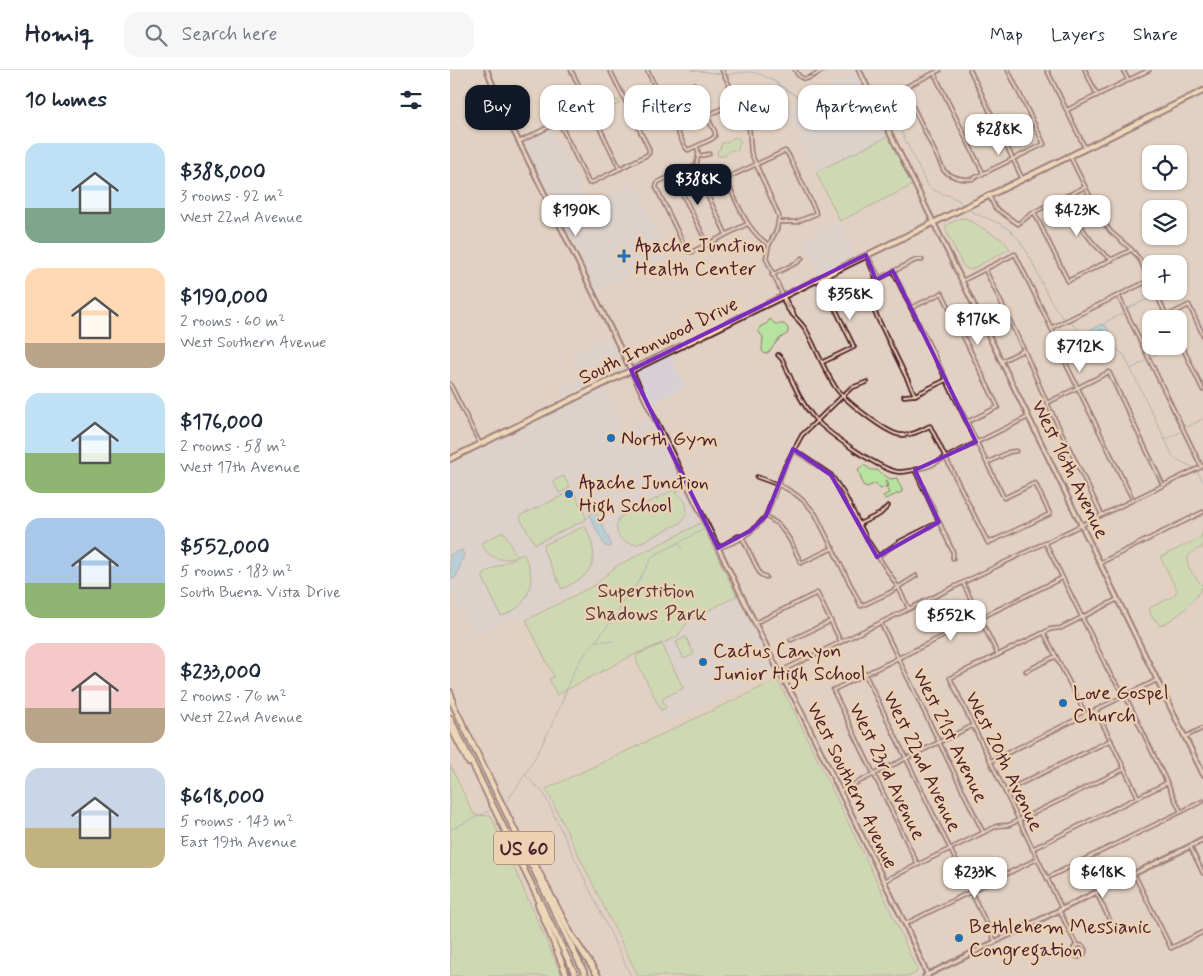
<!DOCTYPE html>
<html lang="en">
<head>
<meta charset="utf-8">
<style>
	body { margin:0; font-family:Mynerve,sans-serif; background:#f6f6f7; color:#1f2937; height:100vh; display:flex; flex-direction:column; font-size:19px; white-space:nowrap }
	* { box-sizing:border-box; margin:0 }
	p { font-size:16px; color:#747a83 }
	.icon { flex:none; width:28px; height:28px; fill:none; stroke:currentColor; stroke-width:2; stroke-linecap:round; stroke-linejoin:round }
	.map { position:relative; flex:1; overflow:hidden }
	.side { display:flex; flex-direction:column; background:#fff; width:450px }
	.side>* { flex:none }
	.hud { position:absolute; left:15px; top:15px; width:475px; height:45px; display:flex; gap:10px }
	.fabs { position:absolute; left:692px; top:75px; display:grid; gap:10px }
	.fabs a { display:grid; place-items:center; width:45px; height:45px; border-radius:10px; background:#fff; box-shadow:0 1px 4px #0004; font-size:25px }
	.price { position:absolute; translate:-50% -42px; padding:0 11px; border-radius:10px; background:#fff; color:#222; font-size:16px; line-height:32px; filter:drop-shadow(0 1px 2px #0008) }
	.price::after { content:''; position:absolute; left:50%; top:30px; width:15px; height:11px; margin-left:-8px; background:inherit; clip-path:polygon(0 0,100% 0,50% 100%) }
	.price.on { background:#111827; color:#fff }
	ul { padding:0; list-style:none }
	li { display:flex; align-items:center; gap:15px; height:125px; padding:0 25px }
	li span { display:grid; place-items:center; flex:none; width:140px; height:100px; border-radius:15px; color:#555 }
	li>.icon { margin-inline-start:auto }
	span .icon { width:60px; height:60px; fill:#fffc; stroke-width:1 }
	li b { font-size:21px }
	h2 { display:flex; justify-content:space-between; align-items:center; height:60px; padding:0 25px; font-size:21px }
	.chip { padding:0 18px; border-radius:15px; background:#fff; box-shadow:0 1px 4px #0004; font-size:18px; line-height:45px }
	.chip.on { background:#111827; color:#fff }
	header { display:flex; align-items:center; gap:30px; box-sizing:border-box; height:70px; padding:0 25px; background:#fff; border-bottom:1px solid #e0e1e3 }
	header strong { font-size:24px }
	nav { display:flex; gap:28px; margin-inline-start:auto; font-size:18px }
	.search { width:350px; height:45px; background:#f6f6f7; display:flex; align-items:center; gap:12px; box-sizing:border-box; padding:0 18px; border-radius:15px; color:#747a83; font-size:19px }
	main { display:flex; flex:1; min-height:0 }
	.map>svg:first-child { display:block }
	.built { fill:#d7d0d4 }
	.green { fill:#b7e3a1; stroke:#808166 }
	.water { fill:#88cdea; stroke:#6f879e }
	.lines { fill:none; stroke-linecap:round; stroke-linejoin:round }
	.shore { stroke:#636577; stroke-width:1 }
	.stream { stroke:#6f879e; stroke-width:1 }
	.street-casing { stroke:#4a1f2b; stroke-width:5.5 }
	.secondary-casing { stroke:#4a1f2b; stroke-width:7 }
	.primary-casing { stroke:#4a1f2b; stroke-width:8 }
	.highway-casing { stroke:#4a1f2b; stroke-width:8 }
	.street { stroke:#ecd1b3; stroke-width:2 }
	.secondary { stroke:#ecd1b3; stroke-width:3 }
	.primary { stroke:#fbddab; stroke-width:4 }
	.highway { stroke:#fbddab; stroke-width:4.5 }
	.marked { fill:none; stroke:#7b2cbf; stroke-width:4; stroke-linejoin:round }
	.poi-dot { fill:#1f6fb2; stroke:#ecd1b3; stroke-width:2 }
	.labels { text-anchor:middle; stroke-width:4.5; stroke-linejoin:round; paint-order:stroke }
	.shield { fill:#ecd1b3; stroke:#7b5454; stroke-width:1 }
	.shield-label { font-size:19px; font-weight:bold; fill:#4a1f2b }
	.poi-label { font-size:20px; fill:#4a1f2b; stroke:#ecd1b3; text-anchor:start }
	.street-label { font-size:20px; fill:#4a1f2b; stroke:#ecd1b3 }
	.park-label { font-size:20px; fill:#5a3c3d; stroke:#ecd1b3 }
</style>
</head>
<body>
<header>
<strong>Homiq</strong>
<div class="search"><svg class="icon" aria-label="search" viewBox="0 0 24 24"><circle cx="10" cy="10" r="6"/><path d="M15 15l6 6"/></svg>Search here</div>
<nav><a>Map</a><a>Layers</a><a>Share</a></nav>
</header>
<main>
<section class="side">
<h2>10 homes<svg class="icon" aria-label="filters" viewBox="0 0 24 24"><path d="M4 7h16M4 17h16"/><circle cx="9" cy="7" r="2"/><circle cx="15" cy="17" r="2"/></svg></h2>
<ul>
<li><span style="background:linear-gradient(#bfe0f5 65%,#7fa58c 0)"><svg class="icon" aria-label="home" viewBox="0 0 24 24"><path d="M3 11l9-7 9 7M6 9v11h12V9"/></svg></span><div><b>$388,000</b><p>3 rooms · 92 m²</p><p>West 22nd Avenue</p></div></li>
<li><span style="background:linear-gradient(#ffd9b3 75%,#b9a48a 0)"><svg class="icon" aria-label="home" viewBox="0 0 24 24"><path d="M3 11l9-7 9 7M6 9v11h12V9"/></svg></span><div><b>$190,000</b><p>2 rooms · 60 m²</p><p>West Southern Avenue</p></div></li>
<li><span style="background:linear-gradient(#bfe0f5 60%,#8fb573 0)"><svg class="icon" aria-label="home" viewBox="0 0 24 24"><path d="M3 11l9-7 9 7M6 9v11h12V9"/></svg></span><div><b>$176,000</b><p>2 rooms · 58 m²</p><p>West 17th Avenue</p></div></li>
<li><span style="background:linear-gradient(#a9c7e8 65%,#8fb573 0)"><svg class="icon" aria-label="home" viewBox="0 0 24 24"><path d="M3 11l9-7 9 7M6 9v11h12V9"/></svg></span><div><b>$552,000</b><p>5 rooms · 183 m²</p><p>South Buena Vista Drive</p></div></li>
<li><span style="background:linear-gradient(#f6c9c9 65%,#b9a48a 0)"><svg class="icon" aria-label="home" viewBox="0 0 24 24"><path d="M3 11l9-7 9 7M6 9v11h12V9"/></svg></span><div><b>$233,000</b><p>2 rooms · 76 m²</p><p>West 22nd Avenue</p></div></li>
<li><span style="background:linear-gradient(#c9d6e8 60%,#c2b280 0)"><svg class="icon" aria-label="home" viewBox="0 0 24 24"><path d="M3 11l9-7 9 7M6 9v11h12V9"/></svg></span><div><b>$618,000</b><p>5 rooms · 143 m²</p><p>East 19th Avenue</p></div></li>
</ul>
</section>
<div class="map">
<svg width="753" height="906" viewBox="0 0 753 906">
	<rect width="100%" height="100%" fill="#e2d1c2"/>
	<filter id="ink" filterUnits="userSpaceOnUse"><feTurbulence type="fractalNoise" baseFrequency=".02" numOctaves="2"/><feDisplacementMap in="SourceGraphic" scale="10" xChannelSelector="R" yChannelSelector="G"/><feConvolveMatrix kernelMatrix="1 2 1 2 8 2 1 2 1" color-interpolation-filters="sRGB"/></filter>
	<g filter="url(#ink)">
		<g class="built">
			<polygon points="407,2 433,58 439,66 366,102 334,38"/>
			<polygon points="101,58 138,133 183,112 220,187 147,222 75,74 77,69"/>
			<polygon points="390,151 406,186 369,204 352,170"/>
			<polygon points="158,266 174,294 173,299 149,310 112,329 107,318 130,306 120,285"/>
			<polygon points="220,285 235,317 202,334 188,303 190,300"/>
			<polygon points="154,317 175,360 200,348 251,453 167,495 151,509 71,551 68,546 23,568 0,521 0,395"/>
			<polygon points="287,526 323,599 323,602 216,654 183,585 227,567 239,550"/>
		</g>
		<g class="green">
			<polygon points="158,28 169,31 170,33 155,41 154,40 150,42 149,40 147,41 146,39 149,37 150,32"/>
			<polygon points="439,66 463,115 390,151 366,102"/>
			<polygon points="284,67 289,69 291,73 289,74 288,80 280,80 275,86 268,86 267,81 270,79 272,73 279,72"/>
			<polygon points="511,148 515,148 553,170 560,179 520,200 513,196 496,161 496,155"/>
			<polygon points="320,249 325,254 334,254 338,258 338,263 328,270 319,282 315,284 312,281 313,267 308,261 311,256 316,254"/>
			<polygon points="414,395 421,400 427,400 440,409 447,408 449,414 452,419 452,422 435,429 433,426 439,423 436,417 438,416 437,411 435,411 437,416 430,419 426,413 417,417 413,415 408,399"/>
			<polygon points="114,406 120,418 109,423 103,411"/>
			<path d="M 227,418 L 228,421 L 225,423 C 238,429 241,442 230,453 L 188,474 C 171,475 161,462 170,447 Z"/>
			<polygon points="123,420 137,449 85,474 70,448 71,445 100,432"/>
			<polygon points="251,453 287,526 239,550 227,567 183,585 107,625 99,609 104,607 76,550 145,515 165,497"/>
			<path d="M 135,456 C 151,489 145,504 112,519 L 93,479 L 94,475 Z"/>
			<path d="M 53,462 L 55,463 L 66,486 C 51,493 38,488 31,473 Z"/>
			<path d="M 753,462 L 753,477 C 726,486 739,500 753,516 C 743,534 728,547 710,556 L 706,550 L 703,549 L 699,540 L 701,537 L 724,526 L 727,520 L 710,487 L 750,468 Z"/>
			<path d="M 73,484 C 89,508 80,538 51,546 L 33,508 L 34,503 Z"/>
			<polygon points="236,567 244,584 234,589 226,572"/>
			<polygon points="212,574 233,618 212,629 216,638 211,640 186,590 187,585"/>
			<polygon points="327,610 343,639 432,822 467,900 466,903 460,906 188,906 96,719"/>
			<polygon points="0,695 24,745 41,746 112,906 0,906"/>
		</g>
		<g class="water">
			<polygon points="651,254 656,256 665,273 663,277 641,288 637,287 627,267"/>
			<path d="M 144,441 L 146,442 C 151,453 158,464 161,476 L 159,477 L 155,476 L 139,445 Z"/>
			<polygon points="12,480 14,486 6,507 3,509 0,507 0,485"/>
		</g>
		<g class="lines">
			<polygon class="shore" points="652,260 658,274 640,282 634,268"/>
			<g class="stream">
				<polyline points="241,0 271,4"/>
				<path d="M 278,5 C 289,3 298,0 309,4 C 326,9 339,24 355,30 C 378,38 407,37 430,48"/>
				<path d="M 434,49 L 445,54 L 451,61 L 476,113 C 484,123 492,123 503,127 C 510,130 514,137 521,141 C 534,149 550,151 562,162 C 585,184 590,223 613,248"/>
				<polyline points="712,223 714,221"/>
				<polyline points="678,238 703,227"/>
				<polyline points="621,253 632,264"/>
				<polyline points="654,255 657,251 672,244"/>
				<polyline points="664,277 674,285 724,388 746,399 753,412"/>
				<polyline points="702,286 724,276"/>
				<polyline points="681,299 695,291"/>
				<polyline points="737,357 753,349"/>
				<polyline points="715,370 730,362"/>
				<polyline points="229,474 232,480"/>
				<polyline points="168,542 177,524 186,515 203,486 253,460"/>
				<polyline points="146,571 163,571"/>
				<polyline points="75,705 94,724 181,906"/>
				<path d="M 57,731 C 79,702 95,670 110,637 C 114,627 117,617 121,608 C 130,584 152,566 166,545"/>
				<polyline points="0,760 39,741"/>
			</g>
			<defs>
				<g id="street">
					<polyline points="121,0 170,99"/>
					<polyline points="197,0 235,77 238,80 262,69 265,66 265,62 244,21 244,14"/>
					<path d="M 272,0 L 296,50 L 299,56 L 301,83 L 329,146 L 327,159 L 319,175 L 316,188 L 333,226 C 334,241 348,247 356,260 C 366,278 373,298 384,315 C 391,328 437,364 451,365 C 462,366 471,360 480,356 L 538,473 L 600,444 L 585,413 L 554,428 L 443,201"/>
					<path d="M 345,0 C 353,16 361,6 374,0"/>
					<polyline points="520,0 572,108"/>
					<polyline points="597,0 635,78"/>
					<polyline points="635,0 647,25"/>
					<polyline points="673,0 678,10"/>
					<polyline points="484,3 533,103"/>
					<path d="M 454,18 L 494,101 C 503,108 512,110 522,109 L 594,74 L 558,0"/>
					<polyline points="425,32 490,0"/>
					<polyline points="617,40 699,0"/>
					<polyline points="257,46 287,31"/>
					<polyline points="109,52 139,113 143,112 197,85 199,83 199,79 160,0"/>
					<polyline points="299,56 329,41 334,36"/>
					<polyline points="69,72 138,37"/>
					<path d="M 247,77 C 251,88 245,91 246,101 L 276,164"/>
					<polyline points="249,86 259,84"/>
					<polyline points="620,86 651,149 661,162 682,180 690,190 701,213"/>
					<polyline points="245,96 208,112 206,117 237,181 242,182 297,154"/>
					<polyline points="223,105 258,175"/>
					<polyline points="250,111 266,103"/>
					<polyline points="539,125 545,138 568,154 584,142 635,117"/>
					<path d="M 616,126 C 630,154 636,171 662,190"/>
					<polyline points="584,142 618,211 681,180"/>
					<path d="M 319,175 C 297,161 289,136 278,114 L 277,110 L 281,106 L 335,81 L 338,84 L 365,140 L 366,144 L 346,152 L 329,152"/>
					<polyline points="417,187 425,206 428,209"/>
					<polyline points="418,187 428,205 428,209"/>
					<polyline points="535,199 574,280 597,333 652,445"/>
					<polyline points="322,205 348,192 352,188"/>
					<polyline points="512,211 565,184 613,282 617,296 683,430"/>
					<polyline points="412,216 465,325"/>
					<polyline points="705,221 718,249"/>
					<polyline points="668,225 751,396"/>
					<polyline points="334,227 344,245"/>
					<polyline points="461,238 492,223 548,337 517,352"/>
					<polyline points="717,246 739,235 753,265"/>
					<polyline points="601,258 700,210"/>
					<polyline points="729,270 753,320"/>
					<path d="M 328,285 L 332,289 C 342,310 350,332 365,349 C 378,363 431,401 449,402 C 459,402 469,399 479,396 L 578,347"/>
					<polyline points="552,291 574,280"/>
					<polyline points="373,292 404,277 382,232 466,190 472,190"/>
					<polyline points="0,314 30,374"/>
					<polyline points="454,326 465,325 496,310"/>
					<polyline points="597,333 659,302 713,415"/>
					<polyline points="344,380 381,405 394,424 418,471 448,517 459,539"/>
					<polyline points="537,393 559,382 566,381"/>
					<polyline points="465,400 503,482 503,488"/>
					<path d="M 307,407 C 334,416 349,422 366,445 L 411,536 L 439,523 L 466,506"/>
					<polyline points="316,446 329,455 340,470 351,493 383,478"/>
					<polyline points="409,454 430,444 438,436"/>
					<polyline points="292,467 310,504 316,507"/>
					<polyline points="595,472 660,604 675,625 731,742"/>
					<polyline points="270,477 288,466 292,467"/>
					<polyline points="269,478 289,470 305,458 316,446 335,396 352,365 401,318 417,312"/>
					<polyline points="427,487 449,472 489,452"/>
					<polyline points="650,493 753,442"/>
					<polyline points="513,513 548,585"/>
					<polyline points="305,553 367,523 391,572"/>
					<polyline points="431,553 533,762"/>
					<polyline points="594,563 636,645"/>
					<polyline points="341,570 381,551"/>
					<polyline points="576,601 606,586"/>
					<polyline points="329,602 753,396"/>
					<polyline points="415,604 545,871"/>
					<polyline points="646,640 688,727"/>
					<polyline points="735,667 753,658"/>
					<polyline points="541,691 707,610"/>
					<polyline points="390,721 522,656"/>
					<polyline points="555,721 661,670"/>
					<polyline points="740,776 753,803"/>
					<polyline points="582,779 717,713"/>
					<polyline points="468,795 383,620 612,508"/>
					<polyline points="684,804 721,878 753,862"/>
					<polyline points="597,808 753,731"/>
					<polyline points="434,811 547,756 559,755 674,699"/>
					<polyline points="646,822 664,859"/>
					<polyline points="612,839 500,608 601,559 611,558 668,529"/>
					<polyline points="609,840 626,874"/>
					<polyline points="455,854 587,789"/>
					<circle cx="629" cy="881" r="6"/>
				</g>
				<g id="secondary">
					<polyline points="37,0 48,29 329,602 346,631 455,854 478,906"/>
					<polyline points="409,0 753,704"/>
					<polyline points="475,906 753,770"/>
				</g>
				<polyline id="primary" points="0,389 753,21"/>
				<g id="highway">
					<polyline points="0,622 3,630"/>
					<polyline points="0,628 136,906"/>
					<polyline points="0,648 126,906"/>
					<polyline points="0,656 19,693"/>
					<polyline points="79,783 121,864 148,906"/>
					<polyline points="88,834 117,906"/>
				</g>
			</defs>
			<use href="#street" class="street-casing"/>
			<use href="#secondary" class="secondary-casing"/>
			<use href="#primary" class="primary-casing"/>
			<use href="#highway" class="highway-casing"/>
			<use href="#street" class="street"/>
			<use href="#secondary" class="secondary"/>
			<use href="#primary" class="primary"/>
			<use href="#highway" class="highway"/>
		</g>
	</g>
	<path d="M0 0H753V906H0ZM 416,185 L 426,210 L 443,201 L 526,372 L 465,400 L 489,452 L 427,487 L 381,405 L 343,379 L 316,446 L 300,461 L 268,478 L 181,300 Z" fill="#e2d1c2" fill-opacity=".55" fill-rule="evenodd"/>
	<path class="marked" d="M 416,185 L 426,210 L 443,201 L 526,372 L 465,400 L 489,452 L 427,487 L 381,405 L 343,379 L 316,446 L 300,461 L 268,478 L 181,300 Z"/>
	<g class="poi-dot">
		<path d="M171.5 178.5h5v5h5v5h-5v5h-5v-5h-5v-5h5z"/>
		<circle cx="161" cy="368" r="5"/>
		<circle cx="119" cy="424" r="5"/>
		<circle cx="253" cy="592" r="5"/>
		<circle cx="613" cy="633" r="5"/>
		<circle cx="509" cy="868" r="5"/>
	</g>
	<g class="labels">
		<rect class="shield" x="44" y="761.5" width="60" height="33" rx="4"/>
		<g class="shield-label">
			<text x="74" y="785">US 60</text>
		</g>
		<g class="poi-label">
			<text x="185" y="182">Apache Junction<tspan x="185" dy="23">Health Center</tspan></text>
			<text x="171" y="375">North Gym</text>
			<text x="129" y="419">Apache Junction<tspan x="129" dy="23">High School</tspan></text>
			<text x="263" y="587">Cactus Canyon<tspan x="263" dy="23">Junior High School</tspan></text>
			<text x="623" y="629">Love Gospel<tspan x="623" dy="23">Church</tspan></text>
			<text x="519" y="863">Bethlehem Messianic<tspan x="519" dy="23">Congregation</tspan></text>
		</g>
		<g class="street-label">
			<text transform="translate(208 270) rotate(-26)" y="7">South Ironwood Drive</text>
			<text transform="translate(621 399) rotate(64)" y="7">West 16th Avenue</text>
			<text transform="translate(501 665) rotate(64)" y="7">West 21st Avenue</text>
			<text transform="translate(473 691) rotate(64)" y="7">West 22nd Avenue</text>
			<text transform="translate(555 691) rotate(64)" y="7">West 20th Avenue</text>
			<text transform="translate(438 701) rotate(64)" y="7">West 23rd Avenue</text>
			<text transform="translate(403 715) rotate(64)" y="7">West Southern Avenue</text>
		</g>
		<g class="park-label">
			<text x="196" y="527">Superstition<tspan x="196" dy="23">Shadows Park</tspan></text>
		</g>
	</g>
</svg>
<div class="fabs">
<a><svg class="icon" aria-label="locate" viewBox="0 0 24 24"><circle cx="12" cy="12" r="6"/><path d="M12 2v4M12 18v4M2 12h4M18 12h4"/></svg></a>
<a><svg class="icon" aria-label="layers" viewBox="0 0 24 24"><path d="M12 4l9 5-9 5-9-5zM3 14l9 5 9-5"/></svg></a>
<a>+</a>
<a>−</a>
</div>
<b class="price" style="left:549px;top:86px">$288K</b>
<b class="price on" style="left:248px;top:136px">$388K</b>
<b class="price" style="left:126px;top:167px">$190K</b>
<b class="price" style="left:627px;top:167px">$423K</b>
<b class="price" style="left:400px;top:251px">$358K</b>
<b class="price" style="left:528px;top:276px">$176K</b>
<b class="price" style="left:630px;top:303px">$712K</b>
<b class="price" style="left:501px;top:572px">$552K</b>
<b class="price" style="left:525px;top:829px">$233K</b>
<b class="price" style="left:653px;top:829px">$618K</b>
<div class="hud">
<a class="chip on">Buy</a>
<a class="chip">Rent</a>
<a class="chip">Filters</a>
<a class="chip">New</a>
<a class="chip">Apartment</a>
</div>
</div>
</main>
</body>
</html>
